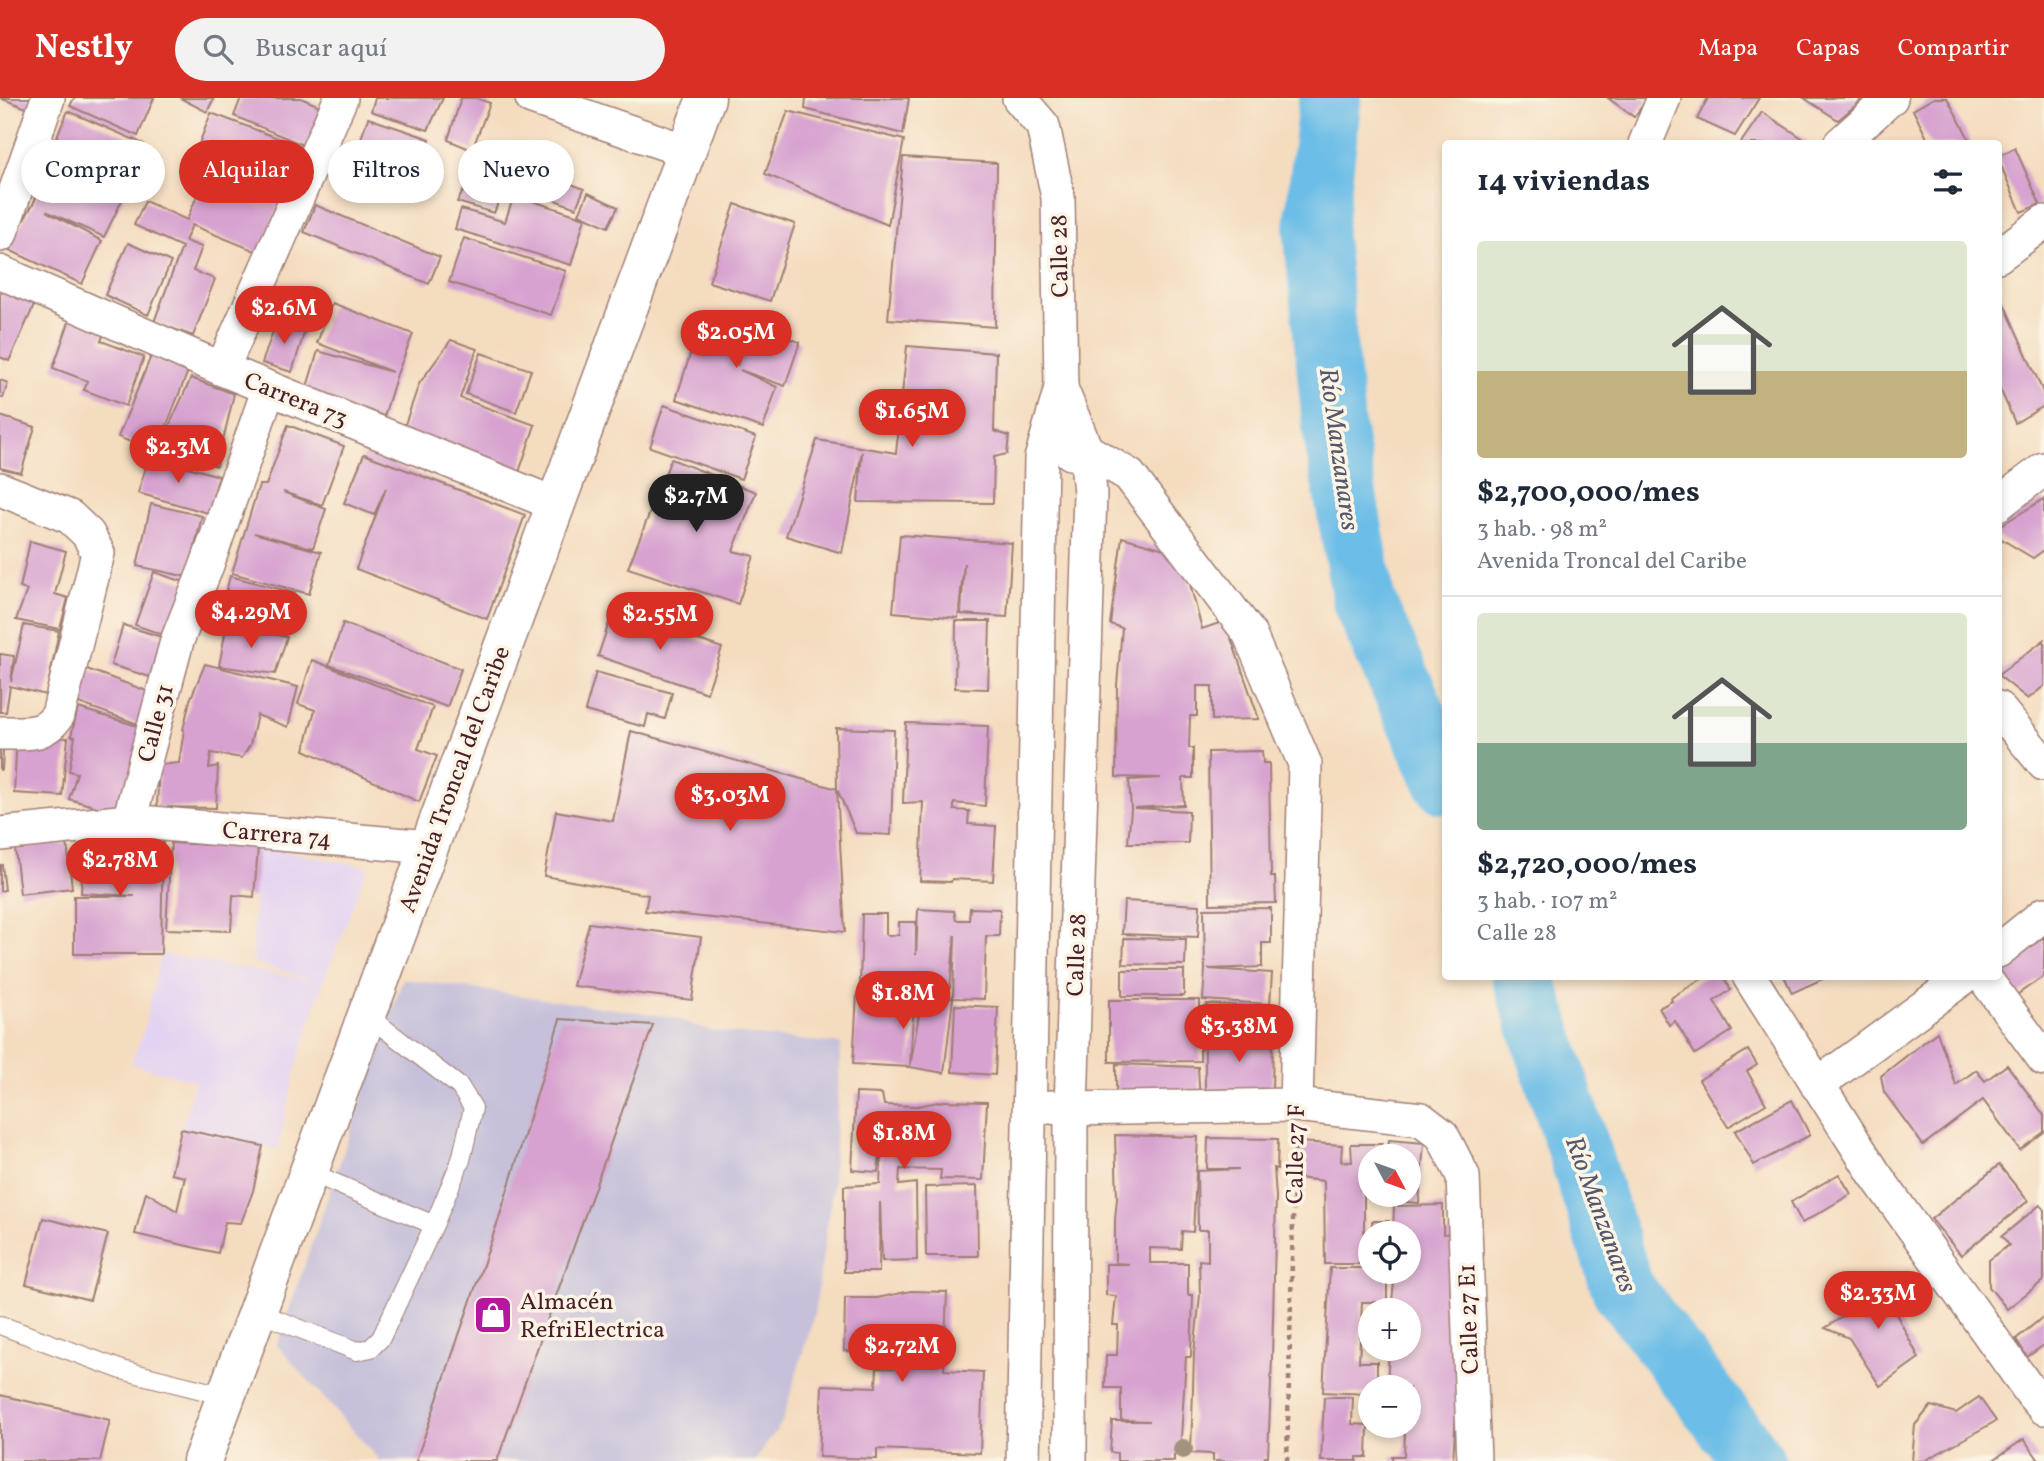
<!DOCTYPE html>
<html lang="es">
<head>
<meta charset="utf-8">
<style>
	body { margin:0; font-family:Vollkorn,serif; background:#f2f2f3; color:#1f2937; height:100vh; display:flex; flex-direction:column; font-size:26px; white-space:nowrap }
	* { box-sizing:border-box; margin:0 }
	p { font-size:23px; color:#747a83 }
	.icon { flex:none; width:38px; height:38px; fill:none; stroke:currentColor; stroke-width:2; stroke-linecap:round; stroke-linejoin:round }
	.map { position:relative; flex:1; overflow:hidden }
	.side { position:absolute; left:1442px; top:42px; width:560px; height:840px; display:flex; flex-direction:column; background:#fff; border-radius:7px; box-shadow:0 4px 10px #0003 }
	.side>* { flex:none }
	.hud { position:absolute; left:21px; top:42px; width:665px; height:63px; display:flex; gap:14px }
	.needle { width:46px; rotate:131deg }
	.tools { position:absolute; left:1358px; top:1046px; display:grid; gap:14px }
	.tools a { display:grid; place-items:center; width:63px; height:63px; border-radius:50%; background:#fff; box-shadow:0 4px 10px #0003; font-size:35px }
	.price { position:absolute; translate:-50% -60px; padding:0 16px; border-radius:24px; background:#d93025; color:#fff; font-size:23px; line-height:46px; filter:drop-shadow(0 2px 4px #0008) }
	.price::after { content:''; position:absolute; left:50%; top:42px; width:21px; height:16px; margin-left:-10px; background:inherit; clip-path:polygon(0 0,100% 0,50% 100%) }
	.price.active { background:#222; color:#fff }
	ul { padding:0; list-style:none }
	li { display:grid; align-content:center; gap:14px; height:371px; padding:0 35px }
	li+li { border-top:2px solid #e0e1e3 }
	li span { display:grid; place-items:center; height:217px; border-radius:7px; color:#555 }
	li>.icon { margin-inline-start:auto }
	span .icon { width:126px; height:126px; fill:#fffc; stroke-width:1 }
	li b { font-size:30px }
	h2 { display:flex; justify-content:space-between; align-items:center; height:84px; padding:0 35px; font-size:30px }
	.tag { padding:0 24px; border-radius:32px; background:#fff; box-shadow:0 4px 10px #0003; font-size:24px; line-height:63px }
	.tag.active { background:#d93025; color:#fff }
	header { display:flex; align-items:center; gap:42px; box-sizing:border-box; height:98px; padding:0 35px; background:#d93025; color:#fff }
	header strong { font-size:33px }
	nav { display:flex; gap:38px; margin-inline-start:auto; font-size:24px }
	.search { width:490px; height:63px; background:#f2f2f3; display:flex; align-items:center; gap:18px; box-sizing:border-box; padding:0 24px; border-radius:38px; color:#747a83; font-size:26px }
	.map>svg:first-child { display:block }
	.built { fill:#e3d3f2 }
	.industrial { fill:#c6c0da }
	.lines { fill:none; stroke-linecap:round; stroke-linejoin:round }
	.river { stroke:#6cbde7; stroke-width:63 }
	.building { fill:#d7a2d0; fill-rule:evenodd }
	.lane-casing { stroke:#9f7e75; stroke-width:20 }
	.street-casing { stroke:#9f7e75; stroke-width:36 }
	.highway-casing { stroke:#9f7e75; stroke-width:41 }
	.path { stroke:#9f7e75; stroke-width:4.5; stroke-dasharray:5 5; stroke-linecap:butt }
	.lane { stroke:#fff; stroke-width:18 }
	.street { stroke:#fff; stroke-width:33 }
	.highway { stroke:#fff; stroke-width:38 }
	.tree { fill:#a4927e }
	.labels { text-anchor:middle; stroke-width:7; stroke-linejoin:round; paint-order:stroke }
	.street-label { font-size:24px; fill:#4a1f2b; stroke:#fcf5e5 }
	.poi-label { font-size:24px; fill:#4a1f2b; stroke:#fcf5e5; text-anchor:start }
	.water-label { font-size:26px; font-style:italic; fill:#56566d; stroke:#fcf5e5 }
</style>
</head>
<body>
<header>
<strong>Nestly</strong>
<div class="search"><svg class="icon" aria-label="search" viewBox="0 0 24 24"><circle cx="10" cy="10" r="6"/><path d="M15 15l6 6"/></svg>Buscar aquí</div>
<nav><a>Mapa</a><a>Capas</a><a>Compartir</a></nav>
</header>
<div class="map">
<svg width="2044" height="1363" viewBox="0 0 2044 1363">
	<rect width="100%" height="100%" fill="#fcf5e5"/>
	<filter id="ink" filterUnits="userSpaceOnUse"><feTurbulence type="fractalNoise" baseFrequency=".0143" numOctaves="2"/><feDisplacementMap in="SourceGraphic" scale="14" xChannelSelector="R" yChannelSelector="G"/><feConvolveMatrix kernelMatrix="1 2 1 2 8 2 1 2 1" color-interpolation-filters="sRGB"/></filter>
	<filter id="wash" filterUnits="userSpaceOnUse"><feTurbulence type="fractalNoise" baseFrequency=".00686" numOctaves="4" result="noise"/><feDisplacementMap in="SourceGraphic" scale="28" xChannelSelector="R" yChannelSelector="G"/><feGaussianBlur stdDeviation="1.57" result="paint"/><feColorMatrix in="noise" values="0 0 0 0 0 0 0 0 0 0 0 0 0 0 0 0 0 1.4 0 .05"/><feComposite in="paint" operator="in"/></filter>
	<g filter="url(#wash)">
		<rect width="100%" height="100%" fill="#f4dcbf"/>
		<polygon class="built" points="258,749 368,769 323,885 296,969 278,1051 181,1031 195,983 131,966 143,935 161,856 315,883 253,864 254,799"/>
		<polygon class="industrial" points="403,881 672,919 710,933 841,946 832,1094 814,1217 782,1324 755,1363 380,1363 277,1247"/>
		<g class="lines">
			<g class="river">
				<polyline points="1330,0 1315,134 1334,332 1364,504 1446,685"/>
				<polyline points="1523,878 1623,1191 1754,1363"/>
			</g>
		</g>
		<g id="blocks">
			<g class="building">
				<polygon points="0,0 32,0 29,11"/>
				<polygon points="74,0 154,0 138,38 70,8"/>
				<polygon points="180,0 214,0 207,14"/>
				<polygon points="241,0 301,0 324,10 308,49 234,18"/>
				<polygon points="375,0 443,0 428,32 371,13"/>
				<polygon points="461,0 476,0 490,5 472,52 448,42"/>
				<polygon points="806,0 909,0 903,36 805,11"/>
				<polygon points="1608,0 1648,0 1634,19"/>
				<polygon points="1708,0 1759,0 1735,38 1697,21"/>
				<polygon points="1804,0 1858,0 1861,3 1838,22"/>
				<polygon points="1934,0 1947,0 1972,46 1930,46 1913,12"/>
				<polygon points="68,13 144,46 127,86 50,54"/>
				<polygon points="788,13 904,42 888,127 765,76"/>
				<polygon points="1762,14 1807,43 1805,46 1740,46"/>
				<polygon points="211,15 302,49 287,88 196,54"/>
				<polygon points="368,20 430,41 415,85 353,64"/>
				<polygon points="2015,50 2040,106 2021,114 1998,61 1998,58"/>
				<polygon points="55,58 127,92 104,139 46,113 102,143 82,186 7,151 33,106"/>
				<polygon points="903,59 997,65 995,229 888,221"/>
				<polygon points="210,66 284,96 260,155 192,127 185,143 202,149 193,173 215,181 193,238 154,224 182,149 134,127 145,103 187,122"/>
				<polygon points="552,78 584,91 576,110 544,98"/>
				<polygon points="471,80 503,93 494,115 457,104"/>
				<polygon points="588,95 618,109 608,129 579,116"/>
				<polygon points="514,97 585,120 571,167 455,131 461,111 505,124"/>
				<polygon points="735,106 795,126 770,203 709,184"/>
				<polygon points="315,107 440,159 429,186 304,134"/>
				<polygon points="464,140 566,173 551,217 449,184"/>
				<polygon points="128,145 171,164 148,217 105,197"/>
				<polygon points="0,184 37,201 9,263 0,259"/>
				<polygon points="2001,199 2044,296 2044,308 2015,325 1998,286 1998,201"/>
				<polygon points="332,205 413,236 397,276 382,325 303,302 318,253 392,274 317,245"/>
				<polygon points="703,216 746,229 737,268 751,227 800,244 785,288 740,272 777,289 763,330 676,301"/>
				<polygon points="70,221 105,233 101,243 144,259 126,308 84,292 88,283 53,270"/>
				<polygon points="277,222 305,232 292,274 262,265"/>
				<polygon points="451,242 477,251 460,300 535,327 519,374 402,335 419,286"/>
				<polygon points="907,248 996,255 994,333 1009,338 1007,356 994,359 993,405 858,404 862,354 842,455 786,438 817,342 896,355"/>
				<polygon points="481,255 531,272 516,314 466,296"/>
				<polygon points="151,258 188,273 156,354 118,339"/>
				<polygon points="191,280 234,296 217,368 158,352"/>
				<polygon points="0,282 8,285 3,300 0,299"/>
				<polygon points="664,307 756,339 741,381 650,349"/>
				<polygon points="0,318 35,329 21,375 0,370"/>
				<polygon points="288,327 344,348 322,407 283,394 326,411 313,450 254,435 321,454 309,496 232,475 259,387 266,387"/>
				<polygon points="364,356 525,417 487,521 356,471 386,390 374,417 344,405"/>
				<polygon points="149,358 219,378 208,415 138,395"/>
				<polygon points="671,361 756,394 733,453 754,458 738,506 628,470"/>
				<polygon points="2044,401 2044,452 2033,460 1998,439 1998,429"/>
				<polygon points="151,406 202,418 188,479 137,468"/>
				<polygon points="900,437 1012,445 1007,519 961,516 964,465 958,520 893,514"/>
				<polygon points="1122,439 1182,456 1202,531 1225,523 1259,621 1212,622 1212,588 1197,588 1197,618 1190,618 1189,650 1193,650 1193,680 1183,680 1184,707 1134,710 1189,713 1188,745 1128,745 1131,711 1129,682 1161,680 1116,679 1117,587 1122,530 1110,526"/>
				<polygon points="30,443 66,453 55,496 68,500 60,531 16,522 27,492 20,490"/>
				<polygon points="154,474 190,486 172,540 135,527"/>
				<polygon points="230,478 295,495 284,535 220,519"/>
				<polygon points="613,513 722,550 707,595 598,558"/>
				<polygon points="956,523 990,523 988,591 955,590"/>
				<polygon points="227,525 287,539 275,576 219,568"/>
				<polygon points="343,525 461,571 447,609 329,567"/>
				<polygon points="24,527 59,533 46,597 10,588 6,614 0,614 0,556 14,558 11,584"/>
				<polygon points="123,527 175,543 163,583 111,567"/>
				<polygon points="2044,542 2044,588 2028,601 1998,577"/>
				<polygon points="312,562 433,609 418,651 437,658 419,704 304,652 315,612 298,606"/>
				<polygon points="205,566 298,589 288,629 257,617 250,647 242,660 211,655 209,670 218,668 216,710 157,709 159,667 179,665 184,632 183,632 190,602"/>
				<polygon points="84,570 158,597 146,629 73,603"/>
				<polygon points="596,574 672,595 665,621 648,616 645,629 585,613"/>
				<polygon points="78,610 144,630 122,716 69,701 77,675 69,673 75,639 71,638"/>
				<polygon points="906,625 988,628 985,708 954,705 954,712 969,713 968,726 996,728 993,783 952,781 951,784 920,783 923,704 903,705"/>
				<polygon points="836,630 894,632 891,737 856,735 837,691 845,834 645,813 648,797 544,778 556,713 613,723 631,633 837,691"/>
				<polygon points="17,637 68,640 62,698 14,695"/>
				<polygon points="0,652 3,652 2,672 0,672"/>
				<polygon points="1262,653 1263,665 1269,665 1271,779 1275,779 1276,805 1210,806 1208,654"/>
				<polygon points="84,740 163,743 161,856 74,856 74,798 135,798 81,795"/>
				<polygon points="67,745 72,790 20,796 15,751"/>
				<polygon points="171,745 258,749 254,799 233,797 231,833 166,831"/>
				<polygon points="0,767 2,767 5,792 0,793"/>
				<polygon points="1124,803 1200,807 1198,839 1122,836"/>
				<polygon points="970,810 1000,811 999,838 986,838 984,901 953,900 955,837 950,890 860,888 862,816 886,816 886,837 899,837 899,824 916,824 916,857 918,811 954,813 956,822 969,822"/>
				<polygon points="1271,810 1271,845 1262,845 1262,869 1208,871 1272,875 1270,906 1203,902 1205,871 1204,811"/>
				<polygon points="589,825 701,839 692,902 573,888"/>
				<polygon points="2044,839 2044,878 2015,898 1998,872"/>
				<polygon points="1124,840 1186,841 1185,867 1123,866"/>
				<rect x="1122" y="872" width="62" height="26"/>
				<polygon points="1706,878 1723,878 1731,892 1714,903 1732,933 1695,956 1675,923 1669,927 1659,910 1672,903 1671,900"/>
				<polygon points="1784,878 1829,878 1792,895"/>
				<path d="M 914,894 L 953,900 L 944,975 L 910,969 L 853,966 L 857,896 L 914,899 ZM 913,917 L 919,917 L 910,969 Z"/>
				<polygon points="1109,902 1200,902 1200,963 1109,964"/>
				<polygon points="1207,906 1273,909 1272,933 1205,930"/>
				<polygon points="955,907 998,909 995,977 952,974"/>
				<polygon points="560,921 653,927 497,1363 416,1363 499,1120"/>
				<polygon points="1205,934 1273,936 1272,998 1205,998"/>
				<polygon points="1937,934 1956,987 1976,972 1985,983 2007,967 2044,1017 2044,1034 2020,1052 1983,1002 1923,1047 1884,994 1881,978"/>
				<polygon points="1748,952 1757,967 1747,973 1766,1006 1728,1029 1699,982"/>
				<polygon points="1116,966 1198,969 1200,1005 1116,1004"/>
				<polygon points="856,995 882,996 884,1007 917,1008 944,1003 987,1004 983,1082 940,1081 941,1072 900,1071 899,1087 916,1085 917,1162 882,1163 880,1104 879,1174 844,1174 844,1088 880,1086 883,1025 878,1074 852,1072"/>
				<polygon points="1792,1002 1810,1037 1754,1067 1735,1033"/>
				<polygon points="181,1031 263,1048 253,1093 241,1125 225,1124 218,1155 135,1136 146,1094 177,1113 185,1079 171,1076"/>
				<polygon points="1115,1037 1198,1039 1193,1134 1182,1133 1181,1151 1150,1150 1150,1165 1188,1165 1188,1197 1193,1197 1191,1259 1186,1259 1180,1356 1174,1357 1174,1363 1117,1363 1117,1355 1110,1354 1112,1323 1150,1323 1121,1322 1121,1290 1105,1290 1106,1257 1117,1257 1118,1227 1113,1227 1116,1198 1106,1197 1106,1166 1129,1166 1115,1165 1115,1122 1117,1100"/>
				<polygon points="1208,1040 1278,1041 1277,1071 1274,1070 1276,1099 1272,1260 1268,1358 1265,1358 1264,1363 1213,1363 1213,1356 1191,1355 1194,1256 1200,1197 1199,1162 1208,1163 1208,1132 1198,1132 1197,1073 1239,1071 1207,1071"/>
				<polygon points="1389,1042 1424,1045 1419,1105 1375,1102 1375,1097 1409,1097 1409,1059 1387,1059"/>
				<polygon points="1300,1044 1342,1047 1341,1063 1352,1064 1351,1046 1382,1046 1382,1059 1370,1059 1370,1084 1364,1083 1364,1136 1370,1136 1370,1166 1325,1166 1324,1083 1297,1080"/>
				<polygon points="1999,1067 2028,1103 1961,1157 1931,1121"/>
				<polygon points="1839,1076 1851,1096 1802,1125 1791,1104"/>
				<polygon points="977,1088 978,1158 926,1158 925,1089"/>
				<polygon points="1443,1107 1443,1136 1457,1135 1456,1314 1453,1363 1392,1363 1392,1358 1404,1358 1405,1335 1390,1334 1391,1328 1409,1328 1409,1290 1387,1290 1389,1251 1409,1251 1409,1213 1391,1213 1395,1174 1409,1174 1409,1136 1393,1136 1394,1108"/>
				<polygon points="2040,1107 2044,1112 2044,1182 2007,1211 1989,1189 1989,1162 2009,1147 2002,1138"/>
				<polygon points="43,1120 108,1136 90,1202 26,1186"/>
				<rect x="1372" y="1123" width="17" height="13"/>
				<polygon points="1330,1170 1370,1170 1370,1174 1387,1174 1387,1204 1362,1204 1359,1264 1377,1264 1377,1290 1370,1290 1370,1296 1323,1294"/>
				<polygon points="1879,1178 1906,1204 1893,1210 1919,1260 1880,1288 1849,1240 1825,1230 1855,1211 1859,1188"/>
				<polygon points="911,1193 947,1194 944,1272 983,1274 980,1355 877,1351 877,1361 819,1359 822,1287 876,1289 877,1270 908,1271 908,1257 844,1253 845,1200 877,1200"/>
				<polygon points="2044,1218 2044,1247 2027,1259 2016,1241"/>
				<polygon points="0,1297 110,1322 100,1363 0,1363"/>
				<polygon points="1324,1299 1353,1299 1352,1326 1368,1327 1367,1359 1357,1359 1357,1363 1321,1363"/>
				<polygon points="1979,1299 1996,1323 1924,1363 1912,1363 1915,1327 1931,1308 1956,1315"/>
				<polygon points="2024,1341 2038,1361 2034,1363 1992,1363"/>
			</g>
		</g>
	</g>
	<g filter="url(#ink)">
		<use href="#blocks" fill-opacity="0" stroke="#9f7e75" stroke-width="2"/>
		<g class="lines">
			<defs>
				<g id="lane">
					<polyline points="309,1074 434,1127 461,1062 473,1010 460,989 367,917"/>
					<polyline points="257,1214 357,1253 371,1250 381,1240 434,1127"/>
					<polyline points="0,1227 122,1272 226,1298"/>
				</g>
				<g id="street">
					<polyline points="532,0 686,53"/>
					<polyline points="1019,0 1043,28 1058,99 1061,290 1041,361 1023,1363"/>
					<polyline points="1645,46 1664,0"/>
					<polyline points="1840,46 1891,0"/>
					<polyline points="0,137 48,0"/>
					<polyline points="1998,158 2044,124"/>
					<polyline points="0,174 222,271 555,406"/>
					<polyline points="222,271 341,0"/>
					<polyline points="1061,290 1086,352 1090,395 1071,1011 1070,1363"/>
					<polyline points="1071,355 1086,352 1129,377 1249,535 1305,666 1296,1007"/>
					<path d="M 0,391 L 70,419 L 88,436 L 98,455 L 58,617 C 43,640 25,634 0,635"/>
					<polyline points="1998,406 2044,371"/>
					<polyline points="1998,610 2044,666"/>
					<polyline points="129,723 177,543 207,467 269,290"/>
					<polyline points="0,736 129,723 429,749"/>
					<polyline points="1998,853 2044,816"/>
					<polyline points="1749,878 1874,1075 2032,1296 2044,1310"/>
					<polyline points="1983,878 2044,961"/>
					<polyline points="1817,987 1966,878"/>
					<polyline points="1050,1009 1071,1011 1296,1007 1421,1021 1442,1037 1463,1078 1474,1363"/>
				</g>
				<polyline id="highway" points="202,1363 706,0"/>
			</defs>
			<use href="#lane" class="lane-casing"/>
			<use href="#street" class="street-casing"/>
			<use href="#highway" class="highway-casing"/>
			<polyline class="path" points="1287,1363 1295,1042"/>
			<use href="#lane" class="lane"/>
			<use href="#street" class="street"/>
			<use href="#highway" class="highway"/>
		</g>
		<circle class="tree" cx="1183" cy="1351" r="10"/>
	</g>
	<defs>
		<symbol id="shop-square" viewBox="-11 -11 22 22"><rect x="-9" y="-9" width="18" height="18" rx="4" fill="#b5179e" stroke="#fcf5e5"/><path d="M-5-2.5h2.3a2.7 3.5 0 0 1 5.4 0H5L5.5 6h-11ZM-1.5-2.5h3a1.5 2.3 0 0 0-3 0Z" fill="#fff"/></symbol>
	</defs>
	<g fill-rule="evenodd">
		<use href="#shop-square" x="471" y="1195" width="44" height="44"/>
	</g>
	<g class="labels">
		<g class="street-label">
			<text transform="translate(1059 158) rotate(-91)" y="8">Calle 28</text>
			<text transform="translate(296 301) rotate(22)" y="8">Carrera 73</text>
			<text transform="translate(155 625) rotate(-75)" y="8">Calle 31</text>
			<text transform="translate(454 681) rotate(-70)" y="8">Avenida Troncal del Caribe</text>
			<text transform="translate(277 736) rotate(5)" y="8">Carrera 74</text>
			<text transform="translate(1076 857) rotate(-88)" y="8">Calle 28</text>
			<text transform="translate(1295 1056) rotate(-89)" y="8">Calle 27 F</text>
			<text transform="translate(1468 1221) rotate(-92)" y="8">Calle 27 E1</text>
		</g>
		<g class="poi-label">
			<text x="520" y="1211">Almacén<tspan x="520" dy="28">RefriElectrica</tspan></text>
		</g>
		<g class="water-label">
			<text transform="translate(1340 351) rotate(82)" y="9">Río Manzanares</text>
			<text transform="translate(1602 1116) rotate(70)" y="9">Río Manzanares</text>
		</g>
	</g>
</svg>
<div class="tools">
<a><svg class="needle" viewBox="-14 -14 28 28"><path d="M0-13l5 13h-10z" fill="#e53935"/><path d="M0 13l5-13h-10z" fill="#747a83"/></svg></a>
<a><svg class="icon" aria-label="locate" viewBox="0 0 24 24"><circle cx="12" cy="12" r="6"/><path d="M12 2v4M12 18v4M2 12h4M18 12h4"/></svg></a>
<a>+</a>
<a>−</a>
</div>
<b class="price" style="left:284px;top:248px">$2.6M</b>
<b class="price" style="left:736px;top:272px">$2.05M</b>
<b class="price" style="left:912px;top:351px">$1.65M</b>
<b class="price" style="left:178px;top:387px">$2.3M</b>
<b class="price active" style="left:696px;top:436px">$2.7M</b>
<b class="price" style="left:251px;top:552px">$4.29M</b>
<b class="price" style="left:660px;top:554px">$2.55M</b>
<b class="price" style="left:730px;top:735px">$3.03M</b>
<b class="price" style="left:120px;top:800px">$2.78M</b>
<b class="price" style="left:903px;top:933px">$1.8M</b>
<b class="price" style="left:1239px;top:966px">$3.38M</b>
<b class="price" style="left:904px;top:1073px">$1.8M</b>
<b class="price" style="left:1878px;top:1233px">$2.33M</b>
<b class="price" style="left:902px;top:1286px">$2.72M</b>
<div class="hud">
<a class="tag">Comprar</a>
<a class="tag active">Alquilar</a>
<a class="tag">Filtros</a>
<a class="tag">Nuevo</a>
</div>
<section class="side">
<h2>14 viviendas<svg class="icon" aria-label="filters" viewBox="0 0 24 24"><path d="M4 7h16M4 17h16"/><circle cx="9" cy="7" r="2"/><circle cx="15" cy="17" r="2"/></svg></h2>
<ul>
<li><span style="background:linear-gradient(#dfe7d0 60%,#c2b280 0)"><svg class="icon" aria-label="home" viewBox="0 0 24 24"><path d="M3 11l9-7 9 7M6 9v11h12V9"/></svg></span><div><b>$2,700,000/mes</b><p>3 hab. · 98 m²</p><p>Avenida Troncal del Caribe</p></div></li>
<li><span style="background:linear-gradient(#dfe7d0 60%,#7fa58c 0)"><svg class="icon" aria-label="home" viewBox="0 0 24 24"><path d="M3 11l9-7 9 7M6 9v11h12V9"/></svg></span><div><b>$2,720,000/mes</b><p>3 hab. · 107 m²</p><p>Calle 28</p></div></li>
</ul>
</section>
</div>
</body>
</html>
